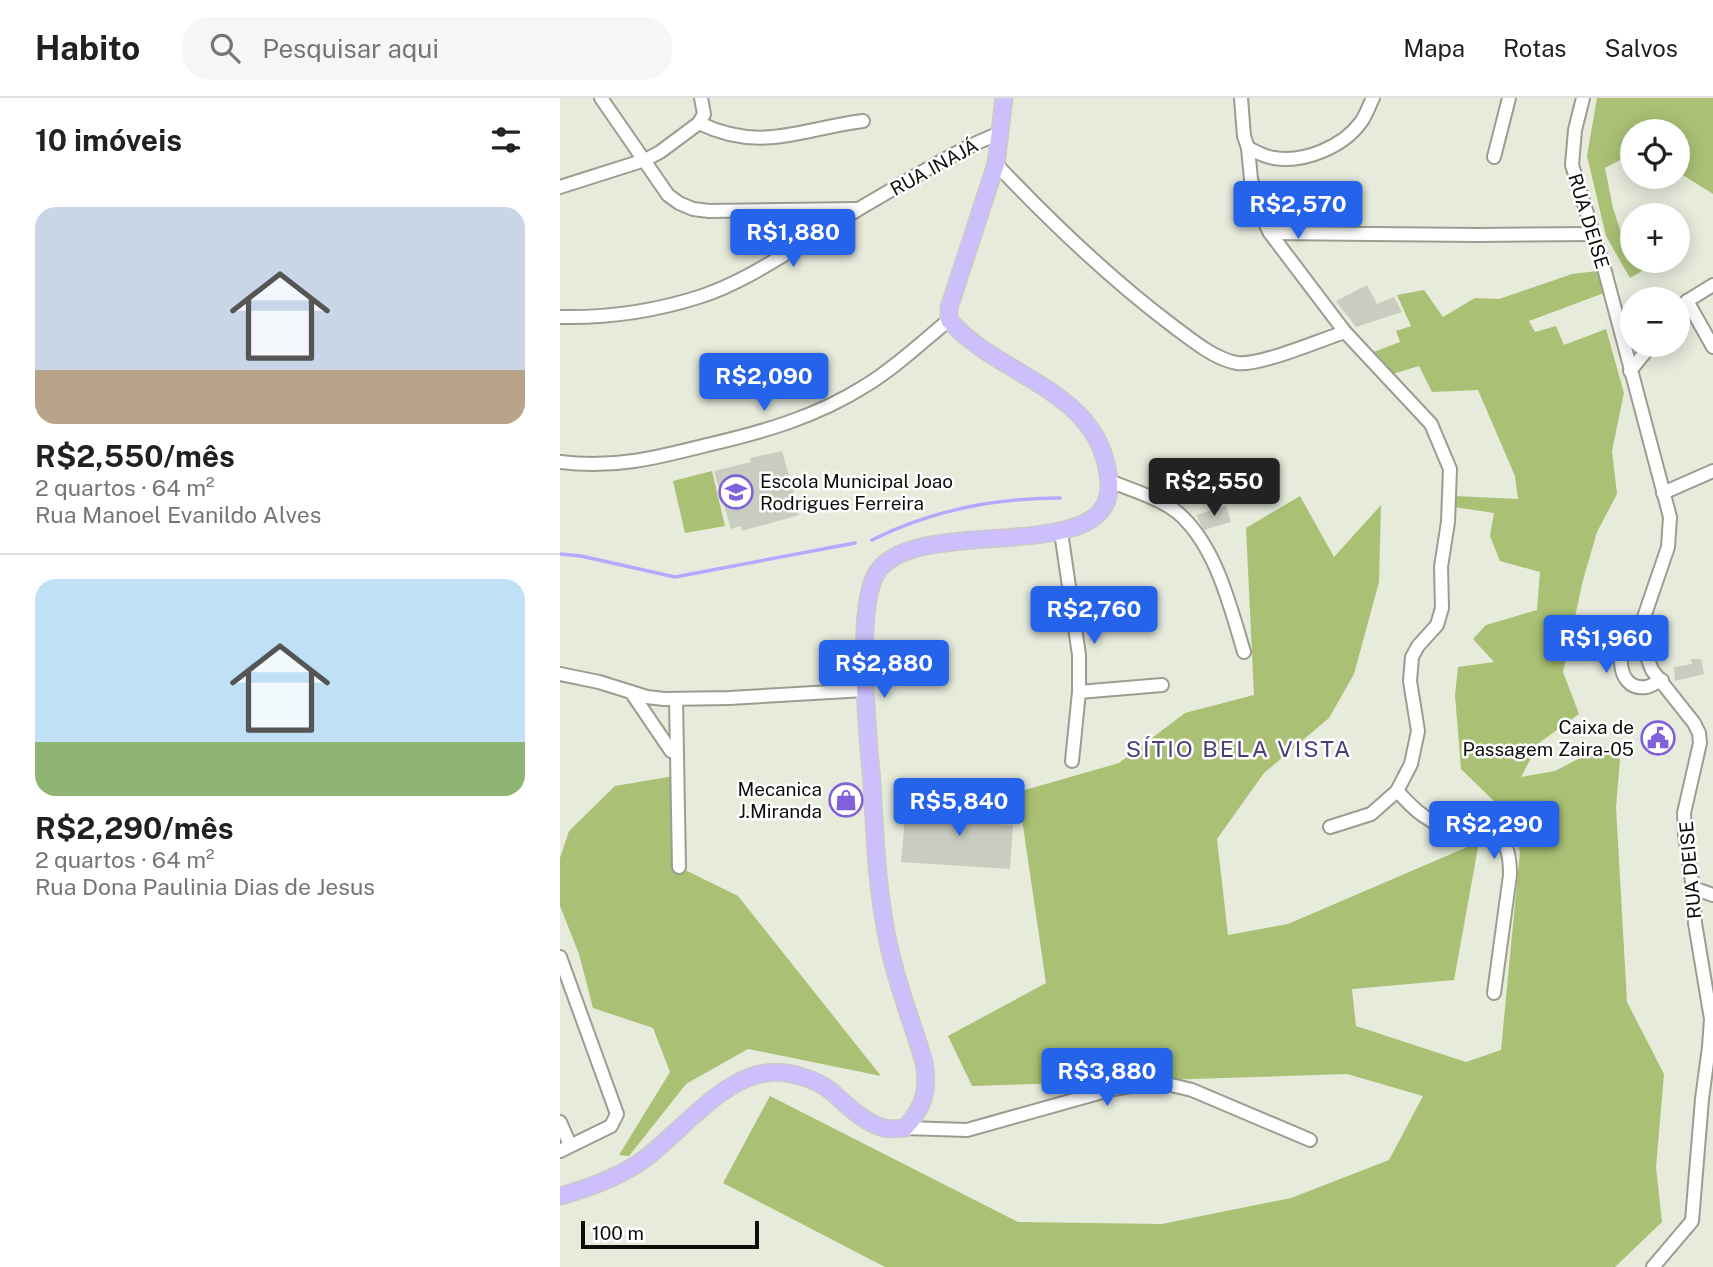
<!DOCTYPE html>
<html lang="pt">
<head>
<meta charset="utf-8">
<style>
	body { margin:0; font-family:"Public Sans",sans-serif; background:#f6f6f6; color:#202124; height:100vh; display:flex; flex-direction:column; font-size:26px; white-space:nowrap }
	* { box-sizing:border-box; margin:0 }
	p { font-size:23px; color:#757577 }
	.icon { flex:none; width:38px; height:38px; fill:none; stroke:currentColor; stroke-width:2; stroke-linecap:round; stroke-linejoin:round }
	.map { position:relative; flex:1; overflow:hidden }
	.side { display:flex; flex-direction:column; background:#fff; width:560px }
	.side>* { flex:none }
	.controls { position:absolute; left:1060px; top:21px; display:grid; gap:14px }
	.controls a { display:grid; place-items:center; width:70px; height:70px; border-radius:50%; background:#fff; box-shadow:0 4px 18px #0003; font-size:35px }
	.scale { position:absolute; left:21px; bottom:18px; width:178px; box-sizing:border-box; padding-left:7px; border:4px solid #0d0e0a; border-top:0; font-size:19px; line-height:24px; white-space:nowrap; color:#0d0e0a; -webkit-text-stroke:5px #fff; paint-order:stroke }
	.price { position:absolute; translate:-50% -60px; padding:0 16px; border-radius:7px; background:#2563eb; color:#fff; font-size:23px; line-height:46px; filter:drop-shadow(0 2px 4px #0008) }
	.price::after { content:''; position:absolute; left:50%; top:42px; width:21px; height:16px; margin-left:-10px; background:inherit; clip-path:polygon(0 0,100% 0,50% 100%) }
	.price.on { background:#222; color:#fff }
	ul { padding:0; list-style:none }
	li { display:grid; align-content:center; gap:14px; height:371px; padding:0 35px }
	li+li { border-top:2px solid #e0e0e0 }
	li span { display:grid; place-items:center; height:217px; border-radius:21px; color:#555 }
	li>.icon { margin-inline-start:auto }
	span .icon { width:126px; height:126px; fill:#fffc; stroke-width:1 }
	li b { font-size:30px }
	h2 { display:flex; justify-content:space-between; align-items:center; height:84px; padding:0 35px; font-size:30px }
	header { display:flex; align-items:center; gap:42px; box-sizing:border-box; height:98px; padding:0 35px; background:#fff; border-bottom:2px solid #e0e0e0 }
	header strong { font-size:33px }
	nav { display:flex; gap:38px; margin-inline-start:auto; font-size:24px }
	.search { width:490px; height:63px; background:#f6f6f6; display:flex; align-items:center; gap:18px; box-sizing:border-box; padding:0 24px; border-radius:28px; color:#757577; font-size:26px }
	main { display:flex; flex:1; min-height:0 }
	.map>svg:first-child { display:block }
	.green { fill:#aac074 }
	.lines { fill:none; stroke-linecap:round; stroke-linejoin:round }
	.stream { stroke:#b8a7fe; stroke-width:3.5 }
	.building { fill:#c9cdbf }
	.minor-casing { stroke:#9a9e91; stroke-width:16 }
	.major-casing { stroke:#cacac9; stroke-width:19 }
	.minor { stroke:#fff; stroke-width:12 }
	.major { stroke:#ccbffb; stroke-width:16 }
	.labels { text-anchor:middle; stroke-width:5; stroke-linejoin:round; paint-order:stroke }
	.street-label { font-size:19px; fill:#0d0e0a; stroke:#fff }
	.poi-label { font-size:19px; fill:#0d0e0a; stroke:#fff; text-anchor:end }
	.quarter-label { font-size:23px; letter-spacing:2px; fill:#4c3d7a; stroke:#fff }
</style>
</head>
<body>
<header>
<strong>Habito</strong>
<div class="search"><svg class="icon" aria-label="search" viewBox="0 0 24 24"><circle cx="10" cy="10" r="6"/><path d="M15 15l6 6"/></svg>Pesquisar aqui</div>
<nav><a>Mapa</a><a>Rotas</a><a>Salvos</a></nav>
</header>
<main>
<section class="side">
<h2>10 imóveis<svg class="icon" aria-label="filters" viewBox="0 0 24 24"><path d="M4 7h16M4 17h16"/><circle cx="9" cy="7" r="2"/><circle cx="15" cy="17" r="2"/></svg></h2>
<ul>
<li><span style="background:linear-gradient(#c9d6e8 75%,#b9a48a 0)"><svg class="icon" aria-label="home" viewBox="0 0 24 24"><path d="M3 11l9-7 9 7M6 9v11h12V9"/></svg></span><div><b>R$2,550/mês</b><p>2 quartos · 64 m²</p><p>Rua Manoel Evanildo Alves</p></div></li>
<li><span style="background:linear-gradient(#bfe0f5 75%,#8fb573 0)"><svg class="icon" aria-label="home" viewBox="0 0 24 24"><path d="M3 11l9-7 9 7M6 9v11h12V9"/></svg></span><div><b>R$2,290/mês</b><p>2 quartos · 64 m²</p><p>Rua Dona Paulinia Dias de Jesus</p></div></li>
</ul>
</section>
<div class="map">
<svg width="1153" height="1169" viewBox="0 0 1153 1169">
	<rect width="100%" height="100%" fill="#e6ebdc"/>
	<g class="green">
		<polygon points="1037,0 1153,0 1153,96 1118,74 1118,33 1073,33 1073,55 1045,70 1053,110 1061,135 1073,132 1073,163 1099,163 1070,180 1046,138 1027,58"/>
		<polygon points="1037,173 1044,195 969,223 975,234 996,228 1004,247 1046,231 1064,295 1052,353 1057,396 1037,434 1023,482 1003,574 1019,616 979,645 961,679 995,673 1043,648 1060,661 1056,709 1067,904 1104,976 1096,1069 1102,1124 1055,1169 325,1169 163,1085 210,998 458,1124 602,1126 731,1100 829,1062 863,998 787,976 412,988 388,938 486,885 458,694 559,665 625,615 694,597 686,430 740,398 774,459 821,407 819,484 794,576 769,620 704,675 657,741 668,837 728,826 919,744 894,882 792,891 796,928 906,964 941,952 960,753 945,714 901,671 895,597 898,569 934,564 913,541 926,527 977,512 980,474 940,463 930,438 934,415 894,409 895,398 958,401 955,378 918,292 872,294 859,268 829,277 811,255 840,244 836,233 851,228 837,197 864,192 883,219 915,200 939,201 1012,176"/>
		<polygon points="152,373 165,428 125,435 113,383"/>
		<polygon points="114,678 111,765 178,798 321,978 188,951 126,986 69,1058 59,1057 110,974 93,930 33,910 19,856 0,808 0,760 9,733 55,688"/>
	</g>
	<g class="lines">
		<g class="stream">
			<path d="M 312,442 C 370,413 436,400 500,400"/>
			<polyline points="0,456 21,458 115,479 295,445"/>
		</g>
	</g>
	<g class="building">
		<polygon points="807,187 817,206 834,199 842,214 796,229 776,203"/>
		<polygon points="222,353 230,381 234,380 238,391 233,393 239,417 182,433 181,428 171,431 154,373 191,364 190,360"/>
		<polygon points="666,408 671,424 644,432 636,417"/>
		<polygon points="1131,561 1141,561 1144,576 1115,583 1114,569 1132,566"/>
		<polygon points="397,692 425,695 421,725 453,727 450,771 341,764 345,719 394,723"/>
	</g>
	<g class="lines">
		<defs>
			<g id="minor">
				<polyline points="41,0 108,97 119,105 133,111 149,113 297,111"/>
				<polyline points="681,0 684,38 688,50 691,81 703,121 710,135 785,234 871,326 890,371 888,424 881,469 882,510 877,527 858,548 852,559 850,583 858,633 851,666 837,693 811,716 770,729"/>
				<polyline points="1023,0 1015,32 1012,67 1044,170 1110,419 1108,449 1081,528 1083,548 1092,572 1134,625 1139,635 1140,645 1124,715 1125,738 1133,790 1135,825 1151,921 1149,949 1142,1001 1132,1123 1093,1169"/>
				<path d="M 139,25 C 201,55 240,31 303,23"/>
				<path d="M 688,50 C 697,54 705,59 714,60 C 744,65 783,49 801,24 C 806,17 809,8 813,0"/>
				<polyline points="934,59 949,0"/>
				<path d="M 436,66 C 491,124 549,180 613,228 C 632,242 654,261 677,265 C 700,268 760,242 785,234"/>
				<polyline points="0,89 85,62 100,54 139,25 144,16 141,0"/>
				<polyline points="710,135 917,137 1034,136"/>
				<polyline points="1127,203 1153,249"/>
				<polyline points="1118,214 1127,203 1153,187"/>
				<path d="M 0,219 C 48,220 96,213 142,198 C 181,185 215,162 250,141 C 285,119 320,98 355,78 C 384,62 410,46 441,35"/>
				<polyline points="1070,273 1091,247"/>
				<path d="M 0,364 C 53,371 96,360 147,347 C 203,334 256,319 305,288 C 335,270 362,244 389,222"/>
				<path d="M 548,382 C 570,392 598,399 617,414 C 656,447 670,508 684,554"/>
				<polyline points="1103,395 1153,373"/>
				<polyline points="501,434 519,557 519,594 512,663"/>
				<path d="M 1081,528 C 1053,540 1054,594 1086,589 C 1091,588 1097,584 1102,582"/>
				<polyline points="0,576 39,584 87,599 104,601 169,600 305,592"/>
				<polyline points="71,594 111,653"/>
				<polyline points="519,594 602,587"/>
				<polyline points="116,601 119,769"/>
				<path d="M 837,693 C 851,708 864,722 884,728 C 923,740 950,720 950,777 L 934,895"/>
				<polyline points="1133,790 1153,797"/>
				<polyline points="0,859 57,1016 51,1028 0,1053"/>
				<polyline points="0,1024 10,1047"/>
				<polyline points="345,1030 407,1032 553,991 582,986 607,986 632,992 750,1042"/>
			</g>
			<path id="major" d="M 0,1098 C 29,1090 58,1080 83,1062 C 119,1036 161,980 207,975 C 227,972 257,981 272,994 C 288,1008 303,1024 324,1030 C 330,1032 339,1030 345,1030 C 364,1009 369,992 364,964 C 353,926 337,887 329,848 C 317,795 315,740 312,685 C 308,640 295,513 316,476 C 353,413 554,472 549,385 C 543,291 439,280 389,222 L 389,210 L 436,66 L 444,0"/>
		</defs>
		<use href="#minor" class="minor-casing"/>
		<use href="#major" class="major-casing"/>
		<use href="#minor" class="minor"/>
		<use href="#major" class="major"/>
	</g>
	<defs>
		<symbol id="school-ring" viewBox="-11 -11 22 22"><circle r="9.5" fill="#fff" stroke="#8160da" stroke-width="1.5"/><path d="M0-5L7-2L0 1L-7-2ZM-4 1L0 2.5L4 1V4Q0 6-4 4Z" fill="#8160da"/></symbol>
		<symbol id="civic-ring" viewBox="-11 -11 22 22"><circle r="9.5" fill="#fff" stroke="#8160da" stroke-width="1.5"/><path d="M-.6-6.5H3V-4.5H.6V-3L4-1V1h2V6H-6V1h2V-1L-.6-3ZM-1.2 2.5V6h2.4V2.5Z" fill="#8160da"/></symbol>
		<symbol id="shop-ring" viewBox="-11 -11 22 22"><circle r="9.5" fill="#fff" stroke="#8160da" stroke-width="1.5"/><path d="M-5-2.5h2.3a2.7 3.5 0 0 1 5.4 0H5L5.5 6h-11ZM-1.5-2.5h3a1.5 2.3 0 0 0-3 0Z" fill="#8160da"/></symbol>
	</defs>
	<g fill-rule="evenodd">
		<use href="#school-ring" x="157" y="375" width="38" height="38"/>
		<use href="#civic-ring" x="1079" y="621" width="38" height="38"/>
		<use href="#shop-ring" x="267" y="683" width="38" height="38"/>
	</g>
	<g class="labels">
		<g class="street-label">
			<text transform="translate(374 69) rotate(-29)" y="7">RUA INAJÁ</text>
			<text transform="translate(1029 123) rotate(73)" y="7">RUA DEISE</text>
			<text transform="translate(1130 772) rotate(-95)" y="7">RUA DEISE</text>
		</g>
		<g class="poi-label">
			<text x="200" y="390" text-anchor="start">Escola Municipal Joao<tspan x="200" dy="22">Rodrigues Ferreira</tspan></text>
			<text x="1074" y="636">Caixa de<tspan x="1074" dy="22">Passagem Zaira-05</tspan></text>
			<text x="262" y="698">Mecanica<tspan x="262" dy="22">J.Miranda</tspan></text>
		</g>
		<g class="quarter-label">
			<text x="679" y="659">SÍTIO BELA VISTA</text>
		</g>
	</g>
</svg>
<div class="controls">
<a><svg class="icon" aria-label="locate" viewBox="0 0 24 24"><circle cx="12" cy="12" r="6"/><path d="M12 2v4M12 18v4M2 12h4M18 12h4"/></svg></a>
<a>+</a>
<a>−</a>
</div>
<div class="scale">100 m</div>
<b class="price" style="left:738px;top:143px">R$2,570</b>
<b class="price" style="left:233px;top:171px">R$1,880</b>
<b class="price" style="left:204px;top:315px">R$2,090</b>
<b class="price on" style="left:654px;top:420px">R$2,550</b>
<b class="price" style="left:534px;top:548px">R$2,760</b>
<b class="price" style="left:1046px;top:577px">R$1,960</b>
<b class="price" style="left:324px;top:602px">R$2,880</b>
<b class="price" style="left:399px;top:740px">R$5,840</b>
<b class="price" style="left:934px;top:763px">R$2,290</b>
<b class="price" style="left:547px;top:1010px">R$3,880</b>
</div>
</main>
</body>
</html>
